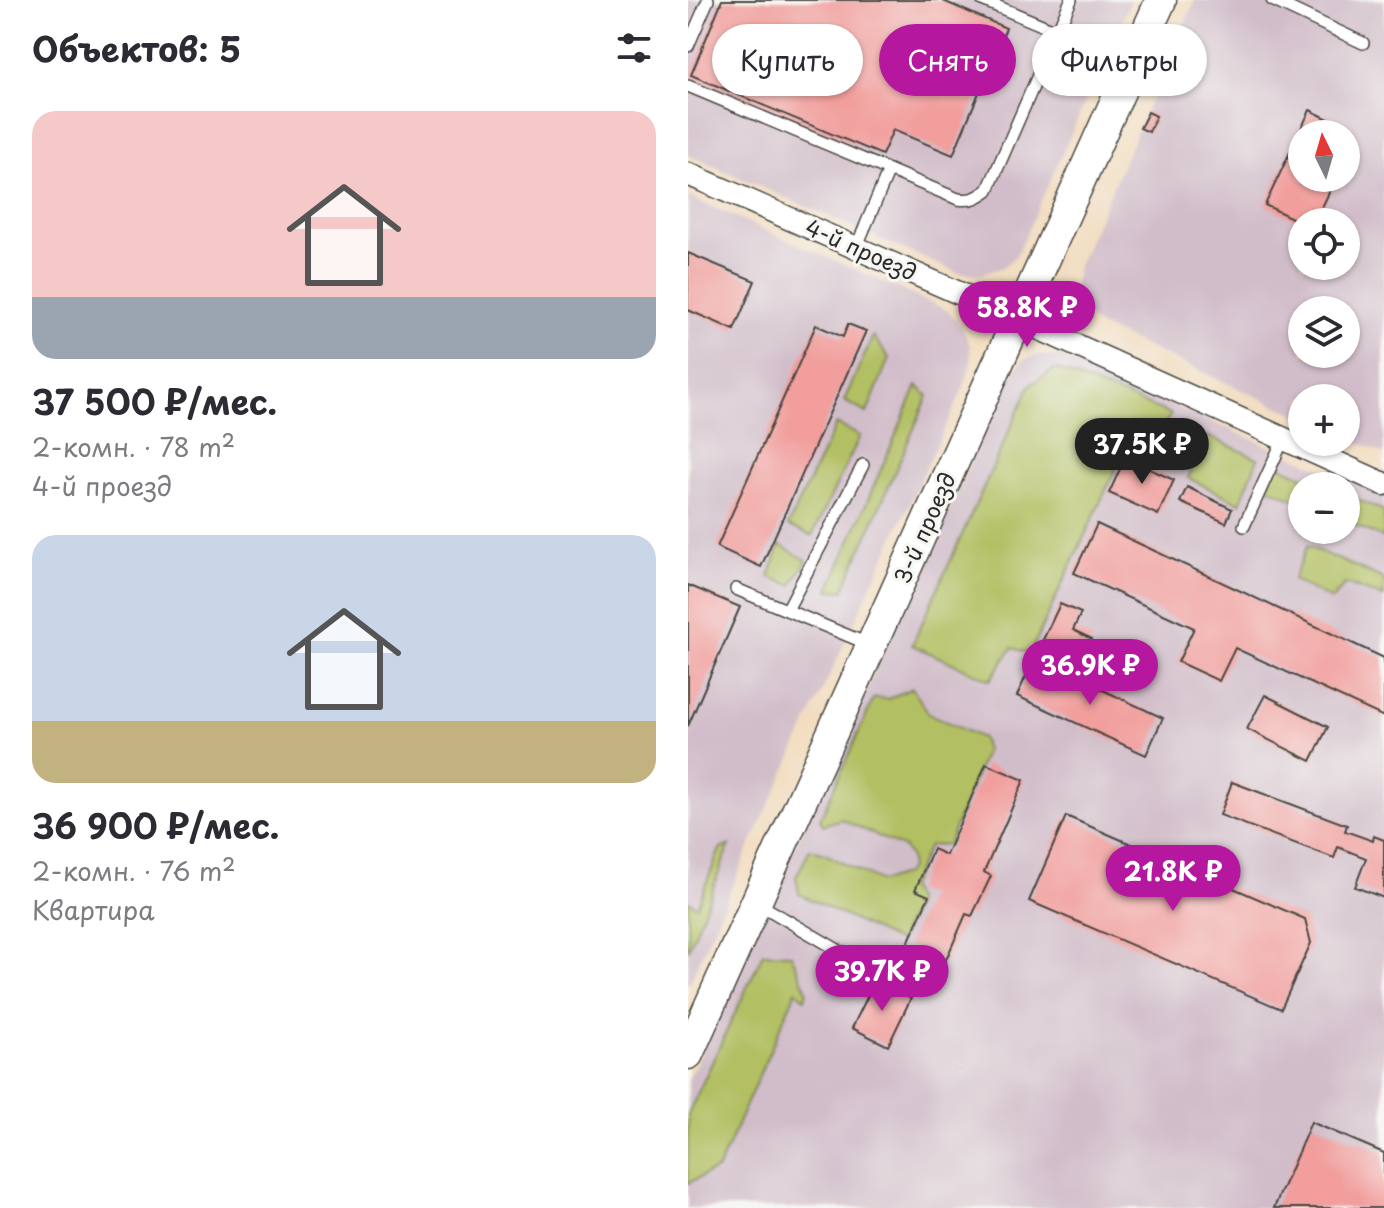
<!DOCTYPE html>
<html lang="ru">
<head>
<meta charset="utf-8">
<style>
	body { margin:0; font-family:"Playpen Sans",sans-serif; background:#f2f2f3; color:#2b2b33; height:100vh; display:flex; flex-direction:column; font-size:30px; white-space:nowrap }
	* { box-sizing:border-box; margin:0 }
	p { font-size:26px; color:#7c7c81 }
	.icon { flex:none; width:44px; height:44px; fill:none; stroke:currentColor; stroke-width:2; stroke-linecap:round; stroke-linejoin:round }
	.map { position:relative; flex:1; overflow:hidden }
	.details { display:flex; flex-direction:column; background:#fff; width:688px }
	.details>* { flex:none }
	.hud { position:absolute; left:24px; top:24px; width:552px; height:72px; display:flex; gap:16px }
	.needle { width:52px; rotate:355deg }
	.tools { position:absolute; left:600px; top:120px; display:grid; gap:16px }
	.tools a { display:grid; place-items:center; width:72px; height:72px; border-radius:50%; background:#fff; box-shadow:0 2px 6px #0004; font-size:40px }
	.price { position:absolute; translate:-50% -68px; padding:0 18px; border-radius:28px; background:#b5179e; color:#fff; font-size:26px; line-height:52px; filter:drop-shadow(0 2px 4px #0008) }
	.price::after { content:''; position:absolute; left:50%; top:48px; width:24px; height:18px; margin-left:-12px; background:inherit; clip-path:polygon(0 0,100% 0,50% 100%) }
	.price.on { background:#222; color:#fff }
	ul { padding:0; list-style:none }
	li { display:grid; align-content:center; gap:16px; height:424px; padding:0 32px }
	li span { display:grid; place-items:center; height:248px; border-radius:24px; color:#555 }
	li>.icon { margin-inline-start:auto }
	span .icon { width:144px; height:144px; fill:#fffc; stroke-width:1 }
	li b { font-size:34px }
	h2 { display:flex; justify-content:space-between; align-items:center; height:96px; padding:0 32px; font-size:34px }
	.pill { padding:0 28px; border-radius:36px; background:#fff; box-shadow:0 2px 6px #0004; font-size:28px; line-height:72px }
	.pill.on { background:#b5179e; color:#fff }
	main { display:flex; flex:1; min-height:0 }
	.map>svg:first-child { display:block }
	.industrial { fill:#d1bdc9; fill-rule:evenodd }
	.green { fill:#b2bf62; stroke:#6e7546; stroke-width:2 }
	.building { fill:#f19e9c }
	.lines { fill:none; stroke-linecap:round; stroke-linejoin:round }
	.lane-casing { stroke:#494641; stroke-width:14 }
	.street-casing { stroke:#494641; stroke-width:25 }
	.secondary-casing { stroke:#494641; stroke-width:33 }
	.lane { stroke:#fff; stroke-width:11 }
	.street { stroke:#fff; stroke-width:22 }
	.secondary { stroke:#fff; stroke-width:30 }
	.labels { text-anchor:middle; stroke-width:6; stroke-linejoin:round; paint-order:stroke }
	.street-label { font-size:22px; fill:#2b2b2b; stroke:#f6f6f2 }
</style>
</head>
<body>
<main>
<section class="details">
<h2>Объектов: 5<svg class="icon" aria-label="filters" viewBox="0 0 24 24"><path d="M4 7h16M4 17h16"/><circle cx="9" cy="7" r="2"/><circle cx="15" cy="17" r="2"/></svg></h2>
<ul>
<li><span style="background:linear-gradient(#f6c9c9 75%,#9aa5b1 0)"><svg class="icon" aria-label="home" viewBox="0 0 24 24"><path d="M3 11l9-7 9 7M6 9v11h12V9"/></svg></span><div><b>37 500 ₽/мес.</b><p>2-комн. · 78 m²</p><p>4-й проезд</p></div></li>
<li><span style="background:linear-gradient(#c9d6e8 75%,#c2b280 0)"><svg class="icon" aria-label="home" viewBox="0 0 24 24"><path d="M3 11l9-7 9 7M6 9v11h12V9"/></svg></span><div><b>36 900 ₽/мес.</b><p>2-комн. · 76 m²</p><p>Квартира</p></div></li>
</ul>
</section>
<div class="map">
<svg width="696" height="1208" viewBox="0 0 696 1208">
	<rect width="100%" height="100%" fill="#f6f6f2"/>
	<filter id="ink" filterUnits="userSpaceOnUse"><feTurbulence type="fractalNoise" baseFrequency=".0125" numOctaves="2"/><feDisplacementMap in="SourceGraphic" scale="16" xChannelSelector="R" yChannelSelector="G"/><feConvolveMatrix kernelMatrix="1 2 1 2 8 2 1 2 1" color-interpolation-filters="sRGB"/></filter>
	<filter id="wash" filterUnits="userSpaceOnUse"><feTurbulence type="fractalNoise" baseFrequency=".006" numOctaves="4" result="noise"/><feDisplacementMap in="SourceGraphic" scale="32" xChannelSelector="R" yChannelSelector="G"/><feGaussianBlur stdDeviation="1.8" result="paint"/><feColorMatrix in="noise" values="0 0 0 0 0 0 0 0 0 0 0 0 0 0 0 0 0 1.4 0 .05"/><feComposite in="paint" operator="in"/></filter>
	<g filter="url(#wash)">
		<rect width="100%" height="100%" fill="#f2dcbe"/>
		<g class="industrial">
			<polygon points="0,0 443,0 329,254 316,267 291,275 270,273 0,155"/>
			<path d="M 507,0 L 696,0 L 696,454 L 658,437 L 658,398 L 614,398 L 614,417 L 406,323 L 391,305 L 386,286 L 389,268 ZM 614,134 L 658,134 L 658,178 L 614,178 ZM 614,222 L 658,222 L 658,266 L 614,266 ZM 614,310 L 658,310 L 658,354 L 614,354 Z"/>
			<polygon points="0,196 259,310 274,327 282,346 283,363 275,389 62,846 0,986"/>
			<path d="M 352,355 L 370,356 L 696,495 L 696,1208 L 0,1208 L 0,1081 L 322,375 L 337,359 ZM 614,486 L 658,486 L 658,530 L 614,530 Z"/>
		</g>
		<g class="green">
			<polygon points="185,336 201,358 179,413 156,401"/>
			<polygon points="368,369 483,414 458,457 437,449 342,653 324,648 302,680 224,645 342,385"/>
			<polygon points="229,386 240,396 155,591 141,590"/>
			<polygon points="148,424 172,436 124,536 100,526"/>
			<polygon points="519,436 570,458 552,503 500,478"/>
			<polygon points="588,464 638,486 614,486 614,502 579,487"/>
			<polygon points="658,495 696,511 696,538 658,522"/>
			<polygon points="92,545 119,560 104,585 81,577"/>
			<polygon points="619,546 696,579 696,597 657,584 644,600 605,580"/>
			<polygon points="224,688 241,714 294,738 298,750 260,844 241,846 221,887 228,903 211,942 111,894 108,877 122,849 137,854 193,882 216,875 222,868 222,858 216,848 153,819 135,825 132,819 186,698 200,699"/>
			<polygon points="42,845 0,951 0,901 9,906 32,849"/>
			<polygon points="75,953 103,954 119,991 117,999 108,991 30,1169 0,1183 0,1114"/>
		</g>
		<g id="blocks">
			<g class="building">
				<polygon points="34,0 253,0 318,28 265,155 205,130 194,155 3,75"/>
				<polygon points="622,110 669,133 658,156 658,134 614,134 614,178 648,178 627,222 612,222 577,205"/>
				<polygon points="460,112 468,116 461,132 452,128"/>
				<polygon points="0,253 67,281 46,330 0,310"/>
				<polygon points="160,324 178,331 73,567 29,547 128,325 155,337"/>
				<polygon points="437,458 486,480 470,515 421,493"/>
				<polygon points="499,487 544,509 538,523 492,502"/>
				<polygon points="409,524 696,658 696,717 547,648 531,681 490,662 506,628 386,573"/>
				<polygon points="0,585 52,607 0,726"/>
				<polygon points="372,604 393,613 385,630 404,639 392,663 353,644"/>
				<polygon points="346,658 475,718 458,755 329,696"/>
				<polygon points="577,695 640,727 623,761 559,729"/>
				<polygon points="298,764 336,780 296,872 303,876 284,916 278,914 257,962 219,945 241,896 227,890 245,849 258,855"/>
				<polygon points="544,782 659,825 657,831 685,841 686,836 696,840 696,898 667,887 678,858 650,847 646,858 532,815"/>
				<polygon points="378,816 617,919 623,943 593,1009 341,901"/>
				<polygon points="187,981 223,998 200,1046 164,1028"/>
				<polygon points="623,1122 696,1153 696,1208 586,1208"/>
			</g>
		</g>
	</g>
	<g filter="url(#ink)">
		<use href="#blocks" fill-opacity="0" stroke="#494641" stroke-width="2"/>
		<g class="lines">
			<defs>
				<g id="lane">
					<polyline points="294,0 445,63"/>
					<polyline points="584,0 675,43"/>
					<polyline points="0,46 20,0"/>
					<path d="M 0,86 L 270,199 C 283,201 289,198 300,190 L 383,0"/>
					<polyline points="168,248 201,170"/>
					<polyline points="556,526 595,440"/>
					<polyline points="48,589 180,644"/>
					<polyline points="99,610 175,465"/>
					<polyline points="71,904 167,960"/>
				</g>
				<polyline id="street" points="0,174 330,319 696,484"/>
				<polyline id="secondary" points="0,1054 473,0"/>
			</defs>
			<use href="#lane" class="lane-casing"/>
			<use href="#street" class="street-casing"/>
			<use href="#secondary" class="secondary-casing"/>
			<use href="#lane" class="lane"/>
			<use href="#street" class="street"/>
			<use href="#secondary" class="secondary"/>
		</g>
	</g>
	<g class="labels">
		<g class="street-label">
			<text transform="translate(173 250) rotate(24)" y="8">4-й проезд</text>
			<text transform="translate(237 528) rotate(-66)" y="8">3-й проезд</text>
		</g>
	</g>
</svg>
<div class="tools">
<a><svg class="needle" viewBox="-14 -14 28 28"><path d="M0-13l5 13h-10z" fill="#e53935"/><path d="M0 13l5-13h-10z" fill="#7c7c81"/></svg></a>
<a><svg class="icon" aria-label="locate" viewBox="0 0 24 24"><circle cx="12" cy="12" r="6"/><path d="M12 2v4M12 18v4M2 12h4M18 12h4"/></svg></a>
<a><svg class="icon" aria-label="layers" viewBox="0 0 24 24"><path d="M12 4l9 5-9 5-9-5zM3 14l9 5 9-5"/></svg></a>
<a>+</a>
<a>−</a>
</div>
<b class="price" style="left:339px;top:349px">58.8K ₽</b>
<b class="price on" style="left:454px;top:486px">37.5K ₽</b>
<b class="price" style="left:402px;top:707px">36.9K ₽</b>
<b class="price" style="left:485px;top:913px">21.8K ₽</b>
<b class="price" style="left:194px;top:1013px">39.7K ₽</b>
<div class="hud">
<a class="pill">Купить</a>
<a class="pill on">Снять</a>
<a class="pill">Фильтры</a>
</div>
</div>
</main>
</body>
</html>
